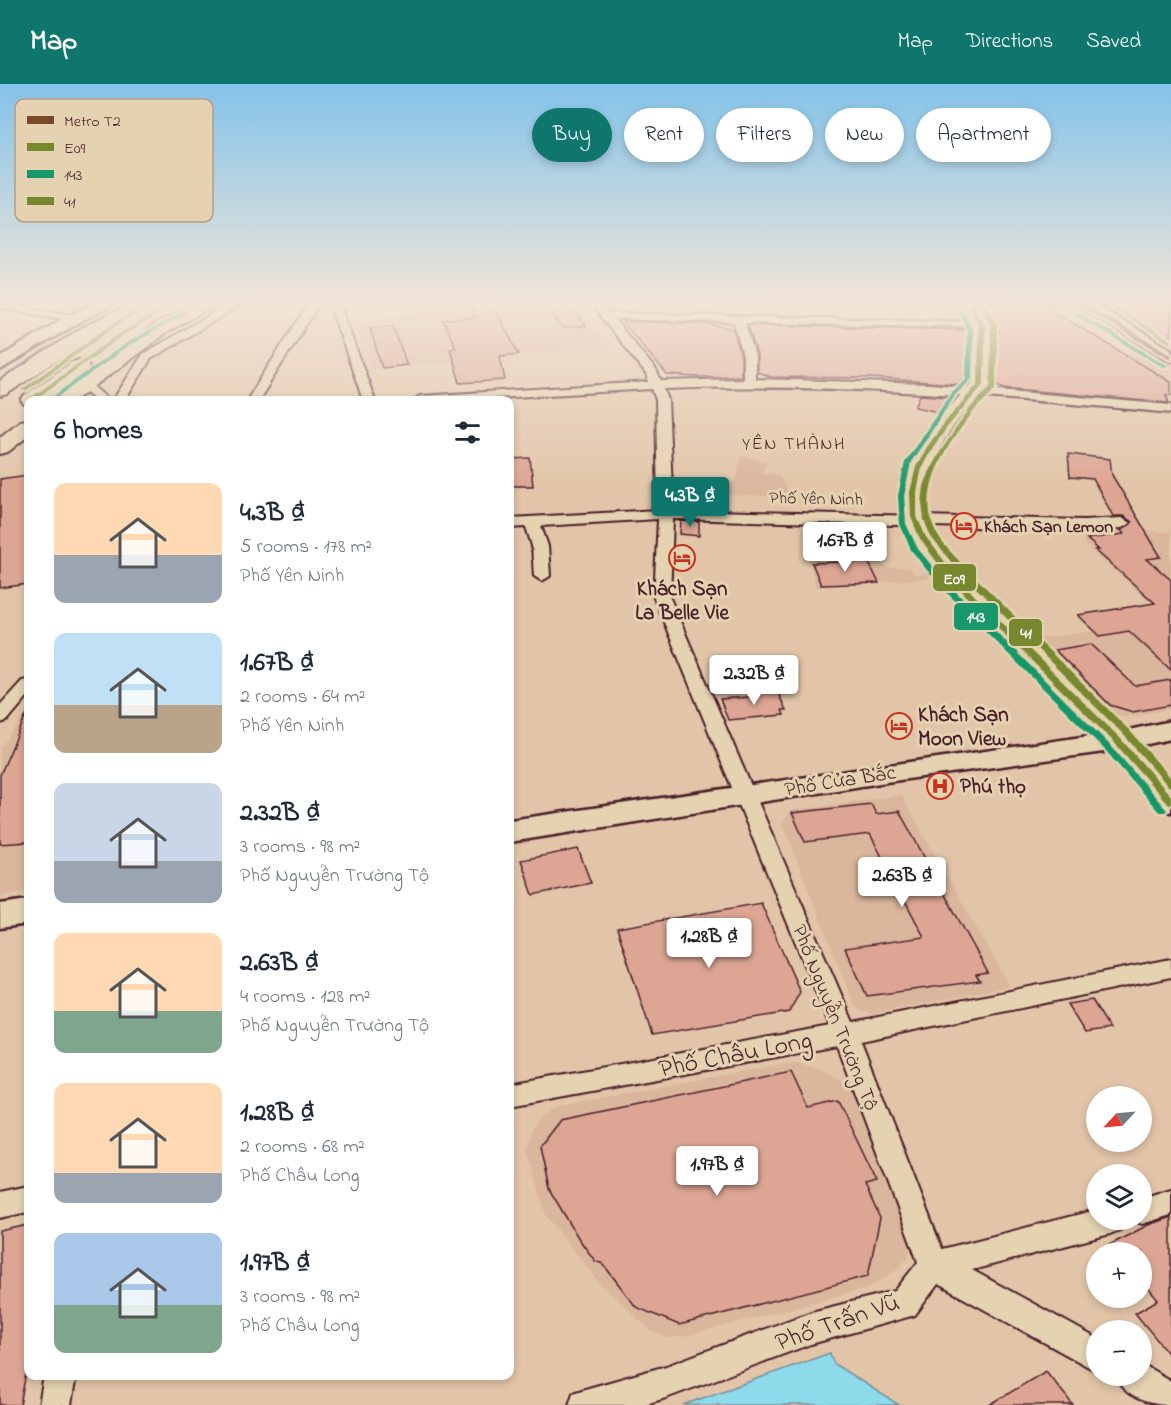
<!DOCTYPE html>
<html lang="en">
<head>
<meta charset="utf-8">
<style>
	body { margin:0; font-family:"Indie Flower",sans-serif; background:#f2f2f3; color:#1f2937; height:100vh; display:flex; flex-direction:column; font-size:22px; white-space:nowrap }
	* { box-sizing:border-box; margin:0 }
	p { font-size:20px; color:#747a83 }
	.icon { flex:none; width:33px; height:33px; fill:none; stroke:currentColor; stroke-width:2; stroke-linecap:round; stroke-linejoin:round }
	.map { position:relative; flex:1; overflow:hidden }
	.drawer { position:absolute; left:24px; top:312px; width:490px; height:984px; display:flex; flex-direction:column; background:#fff; border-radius:12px; box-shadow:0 3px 9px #0003 }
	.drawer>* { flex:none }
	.top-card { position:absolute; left:532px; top:24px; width:548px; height:54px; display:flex; gap:12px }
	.needle { width:39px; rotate:244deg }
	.tools { position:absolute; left:1086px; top:1002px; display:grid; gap:12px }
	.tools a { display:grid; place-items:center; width:66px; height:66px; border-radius:50%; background:#fff; box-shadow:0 3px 9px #0003; font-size:30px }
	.price { position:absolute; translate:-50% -51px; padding:0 14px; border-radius:6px; background:#fff; color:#222; font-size:20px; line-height:39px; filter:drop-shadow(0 2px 3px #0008) }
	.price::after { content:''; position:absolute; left:50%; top:36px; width:18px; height:14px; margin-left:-9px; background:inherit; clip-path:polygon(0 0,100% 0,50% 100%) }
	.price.active { background:#0f766e; color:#fff }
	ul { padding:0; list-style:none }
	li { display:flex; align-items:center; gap:18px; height:150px; padding:0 30px }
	li span { display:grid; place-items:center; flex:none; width:168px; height:120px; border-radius:12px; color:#555 }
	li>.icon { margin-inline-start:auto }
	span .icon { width:72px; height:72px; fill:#fffc; stroke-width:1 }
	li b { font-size:26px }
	h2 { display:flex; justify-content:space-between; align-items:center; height:72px; padding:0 30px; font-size:26px }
	.chip { padding:0 21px; border-radius:27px; background:#fff; box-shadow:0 3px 9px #0003; font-size:21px; line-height:54px }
	.chip.active { background:#0f766e; color:#fff }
	header { display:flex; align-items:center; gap:36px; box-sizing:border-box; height:84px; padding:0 30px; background:#0f766e; color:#fff }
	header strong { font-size:28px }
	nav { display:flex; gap:33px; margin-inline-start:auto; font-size:21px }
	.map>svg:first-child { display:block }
	.built { fill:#dab69d }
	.water { fill:#8cdaea; stroke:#728f9e; stroke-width:1.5 }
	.building { fill:#dda694; stroke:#4a1f2b; stroke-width:1.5 }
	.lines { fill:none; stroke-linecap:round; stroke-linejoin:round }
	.street-casing { stroke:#4a1f2b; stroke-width:4 }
	.secondary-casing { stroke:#4a1f2b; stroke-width:5 }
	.primary-casing { stroke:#4a1f2b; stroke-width:4 }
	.street { fill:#e4d2b0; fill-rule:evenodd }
	.secondary { fill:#e4d2b0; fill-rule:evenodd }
	.primary { fill:#e4d2b0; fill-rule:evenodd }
	.bus-1-casing { stroke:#e4d2b0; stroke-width:5 }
	.bus-2-casing { stroke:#e4d2b0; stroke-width:5 }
	.bus-3-casing { stroke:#e4d2b0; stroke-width:5 }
	.bus-1 { fill:#77882e; fill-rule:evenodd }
	.bus-2 { fill:#17976a; fill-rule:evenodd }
	.bus-3 { fill:#77882e; fill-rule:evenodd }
	.metro-1-casing { stroke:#e4d2b0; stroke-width:5 }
	.metro-1 { fill:#7a4b2a; fill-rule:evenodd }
	.labels { text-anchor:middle; stroke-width:6; stroke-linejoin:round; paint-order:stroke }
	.far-neighbourhood-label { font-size:18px; letter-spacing:1.5px; fill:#4a1f2b; stroke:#e4d2b0 }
	.far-street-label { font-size:18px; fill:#4a1f2b; stroke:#e4d2b0 }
	.far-poi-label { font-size:18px; font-weight:bold; fill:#4a1f2b; stroke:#e4d2b0; text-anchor:start }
	.poi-label { font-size:21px; font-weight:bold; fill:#4a1f2b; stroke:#e4d2b0; text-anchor:start }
	.street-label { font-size:21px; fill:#4a1f2b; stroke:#e4d2b0 }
	.near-street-label { font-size:26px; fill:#4a1f2b; stroke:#e4d2b0 }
	.key { fill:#e4d2b0; stroke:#b69c88; stroke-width:1.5 }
	.key-label { font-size:16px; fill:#4a1f2b }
	.line-badge { stroke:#e4d2b0; stroke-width:2 }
	.badge-label { font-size:16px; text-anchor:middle; font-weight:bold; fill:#fff }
</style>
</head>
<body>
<header>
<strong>Map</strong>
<nav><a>Map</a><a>Directions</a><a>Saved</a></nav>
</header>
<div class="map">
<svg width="1171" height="1321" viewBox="0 0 1171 1321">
	<rect width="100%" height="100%" fill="#e2c5a8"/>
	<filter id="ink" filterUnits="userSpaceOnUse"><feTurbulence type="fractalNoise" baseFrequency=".0167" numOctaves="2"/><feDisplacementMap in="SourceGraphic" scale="12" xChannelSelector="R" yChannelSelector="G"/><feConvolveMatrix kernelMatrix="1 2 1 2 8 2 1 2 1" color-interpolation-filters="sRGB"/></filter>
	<g filter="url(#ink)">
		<g class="built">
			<polygon points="417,219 576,219 605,263 370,285 354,238 418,229 412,221"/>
			<polygon points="1146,266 1171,283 1171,295 1148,295 1101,272"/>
			<polygon points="741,372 767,378 761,389 779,391 790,413 721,411 722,396 736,397"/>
			<polygon points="1118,445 1171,448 1171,625 1126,633 1101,627 1030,556 1094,547 1078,531 1151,519 1084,460 1084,452 1090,449"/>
			<polygon points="809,476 874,476 889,484 909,484 916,491 929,489 932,494 816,503"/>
			<polygon points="28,628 28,807 0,812 0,664"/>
			<polygon points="901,711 1010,902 873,930 862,927 854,921 782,739 790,727"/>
			<polygon points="797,979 818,984 840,995 861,1021 910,1148 909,1173 893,1189 868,1204 686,1252 667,1254 651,1247 597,1196 546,1131 527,1065 532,1044 541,1033 557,1022 781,980"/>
		</g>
		<polygon class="water" points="830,1269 834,1280 899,1321 683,1321"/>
		<g class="building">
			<polygon points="469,219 491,219 519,270 500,272 505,296 460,299 450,264 456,264 443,236 476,233"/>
			<polygon points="545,219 569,219 586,242 562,244"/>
			<polygon points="983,219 1055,219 1051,226 1171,298 1171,311 1166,311 1169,319 1004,304 992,298 992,247 1000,248"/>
			<polygon points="1105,219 1171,219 1171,257"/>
			<polygon points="622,237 708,240 733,245 741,272 741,292 696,293 667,291"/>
			<polygon points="748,241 972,246 970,295 965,294 958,300 871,294 771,293 757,288 757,271"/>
			<polygon points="393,242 407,281 382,284 370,244"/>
			<polygon points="920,311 949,313 951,316 943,329 915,323"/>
			<polygon points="1068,370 1110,375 1112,391 1161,473 1147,475 1171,496 1171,586 1129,547 1100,552 1078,531 1155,519 1095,466 1099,466 1087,455 1124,450 1121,446 1132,438 1123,432 1113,432 1093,395 1070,393"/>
			<polygon points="530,374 533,402 510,402 510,375"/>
			<polygon points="28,391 28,500 0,504 0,395"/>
			<polygon points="681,437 699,438 699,452 680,450"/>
			<polygon points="868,477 879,499 821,501 812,479"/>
			<polygon points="1091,560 1135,602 1171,596 1171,621 1133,628 1110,621 1055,566"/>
			<polygon points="758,606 778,609 786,626 782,626 784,631 728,636 720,615 749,613 748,610 759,610"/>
			<polygon points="28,627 28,758 0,760 0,691"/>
			<polygon points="871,720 876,730 899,727 988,889 976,891 980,897 867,912 845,864 924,853 870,750 805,758 792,729"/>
			<polygon points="578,765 591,799 533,811 521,776"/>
			<polygon points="761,819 800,908 789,928 652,951 617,844"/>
			<polygon points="1092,916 1110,945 1085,949 1067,920"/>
			<polygon points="791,988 808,1024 838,1017 877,1098 865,1101 880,1134 868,1192 679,1241 636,1223 603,1180 595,1177 579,1155 549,1105 540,1062 560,1036"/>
			<polygon points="1171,1133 1171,1273 1135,1229 1158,1216 1142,1197 1142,1168 1096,1168 1148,1141"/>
			<polygon points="28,1141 28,1279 20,1321 0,1321 0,1147"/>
			<polygon points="1046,1287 1073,1321 989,1321"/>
		</g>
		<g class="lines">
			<defs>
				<g id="street">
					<polygon points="0,219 75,231 81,234 75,237 0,224"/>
					<polygon points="230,219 240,221 151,275 125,316 113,316 143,270"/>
					<polygon points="309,219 320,219 259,316 247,316"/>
					<polygon points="329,219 339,219 375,316 363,316"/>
					<path d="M 590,219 L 601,219 L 609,229 L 981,238 L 987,241 L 985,243 L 745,239 L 755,272 L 755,295 L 930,300 L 1171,321 L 1171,329 C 1002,313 834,299 664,305 L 668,316 L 673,426 L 1084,436 L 1122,434 L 1130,439 L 1122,444 L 1084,446 L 673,435 L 670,514 L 853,938 L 1171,875 L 1171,893 L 861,957 L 942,1165 L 1096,1126 L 1096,1136 L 1124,1136 L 1120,1146 L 1110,1150 L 972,1186 L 1096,1254 L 1096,1287 L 938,1200 L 915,1231 L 811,1260 L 666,1314 L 642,1321 L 569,1321 L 573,1309 L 585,1305 L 666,1282 L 811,1228 L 895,1207 L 918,1178 L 837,962 L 510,1022 L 510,1000 L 830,942 L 654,514 L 658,435 L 541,442 L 548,462 L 550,492 L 542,497 L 534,492 L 532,462 L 526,443 L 510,444 L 510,434 L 658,426 L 656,316 L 652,305 L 461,316 L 414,316 L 420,312 L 649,298 L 646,290 ZM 614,235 L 734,238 L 743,272 L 743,295 L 661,297 L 656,286 Z"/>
					<polygon points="84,297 88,298 109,316 96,316 78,301"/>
					<polygon points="28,596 28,612 7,637 0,639 0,621 22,597"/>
					<polygon points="28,1102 28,1128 0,1134 0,1108"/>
					<polygon points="1171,1105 1171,1131 1142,1140 1132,1136 1142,1136 1142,1114"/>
					<path d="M 1142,1280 L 1171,1297 L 1171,1321 C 1150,1321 1123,1314 1116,1292 L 1142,1292 Z"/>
					<polygon points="44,1292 76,1292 71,1321 39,1321"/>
				</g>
				<g id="secondary">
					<polygon points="95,219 117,219 81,237 0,286 0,273 69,231"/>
					<path d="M 962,219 L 978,219 L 990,243 L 990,300 C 985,308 977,313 971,320 C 947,348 914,397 925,436 C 931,455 946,470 958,485 L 1124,647 L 1171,637 L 1171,655 L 1138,662 L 1171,699 L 1171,728 L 1160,725 L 1111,667 L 893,697 L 510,758 L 510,736 L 1096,651 C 1059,613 908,475 903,432 C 901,417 903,397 909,383 C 919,361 955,315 972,299 L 974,243 Z"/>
					<polygon points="1073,219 1093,219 1171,265 1171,277"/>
					<polygon points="28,816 28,840 0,844 0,820"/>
				</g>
				<g id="primary">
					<polygon points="133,219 155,219 95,251 7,310 0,312 0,297 83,243"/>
					<polygon points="196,219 218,219 166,249 76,316 54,316 154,241"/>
					<polygon points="79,276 86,278 89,282 86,286 44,316 28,316 28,322 24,320 21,316 24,312 72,278"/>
					<polygon points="28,336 28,352 8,368 0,370 0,353 20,337"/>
				</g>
			</defs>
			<use href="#street" class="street-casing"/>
			<use href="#secondary" class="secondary-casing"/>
			<use href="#primary" class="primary-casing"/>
			<use href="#street" class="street"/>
			<use href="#secondary" class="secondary"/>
			<use href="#primary" class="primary"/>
			<defs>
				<g id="bus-1">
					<polygon points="173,219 179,219 124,251 34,316 28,316 120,249"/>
					<polygon points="968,219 973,219 985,243 984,300 949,341 933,363 922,383 917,408 917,433 926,453 946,479 974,511 1120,654 1171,712 1171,721 1168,720 1114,658 968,514 940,482 920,455 911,433 910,408 916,383 927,363 945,338 978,300 979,243"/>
					<polygon points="1079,219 1085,219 1171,270 1171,274"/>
				</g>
				<g id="bus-2">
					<polygon points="959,223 961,224 973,246 972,295 956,310 911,378 904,412 906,440 918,465 945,497 1112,663 1165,724 1167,726 1165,728 1159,728 1106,667 939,501 911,466 900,440 898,412 905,378 952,308 966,295 967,246 957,224"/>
					<polygon points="184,227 186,228 186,230 130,261 54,316 48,316 126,259"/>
					<polygon points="1075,227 1167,281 1168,282 1163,283 1073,230 1072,229"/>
				</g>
				<g id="bus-3">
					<polygon points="149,219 155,219 117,241 26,307 21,306 113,239"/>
					<path d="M 982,219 L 987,219 L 997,242 L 996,303 C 990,313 981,318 974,327 C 947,361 913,408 938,452 C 944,462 954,471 962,480 L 1129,646 L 1171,694 L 1171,703 L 1168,702 L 1123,650 L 956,484 L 931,453 L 924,436 L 922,419 L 924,402 L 930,386 L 938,371 L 959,340 L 971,323 L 990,303 L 991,242 Z"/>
					<polygon points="1103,219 1109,219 1171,256 1171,260"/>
				</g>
			</defs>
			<use href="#bus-1" class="bus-1-casing"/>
			<use href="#bus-2" class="bus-2-casing"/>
			<use href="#bus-3" class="bus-3-casing"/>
			<use href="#bus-1" class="bus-1"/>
			<use href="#bus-2" class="bus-2"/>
			<use href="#bus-3" class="bus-3"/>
			<defs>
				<polygon id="metro-1" points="1074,219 1082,219 1171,270 1171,275"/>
			</defs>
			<use href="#metro-1" class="metro-1-casing"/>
			<use href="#metro-1" class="metro-1"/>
		</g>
	</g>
	<linearGradient id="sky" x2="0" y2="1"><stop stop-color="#83c3e9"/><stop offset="0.54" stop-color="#f2e5d8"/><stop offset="1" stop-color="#f2e5d8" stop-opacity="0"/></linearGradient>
	<rect width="1171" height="404" fill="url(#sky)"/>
	<defs>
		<symbol id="hotel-ring" viewBox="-11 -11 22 22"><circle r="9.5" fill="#e4d2b0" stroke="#c8321e" stroke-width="1.5"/><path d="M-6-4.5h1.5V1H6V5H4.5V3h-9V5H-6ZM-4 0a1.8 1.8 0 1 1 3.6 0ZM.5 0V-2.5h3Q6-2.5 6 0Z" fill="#c8321e"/></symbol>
		<symbol id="hospital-ring" viewBox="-11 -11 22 22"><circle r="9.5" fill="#e4d2b0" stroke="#c8321e" stroke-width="1.5"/><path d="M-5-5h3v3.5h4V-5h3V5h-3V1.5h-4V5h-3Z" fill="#c8321e"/></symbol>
	</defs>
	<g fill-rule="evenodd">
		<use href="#hotel-ring" x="949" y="427" width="30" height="30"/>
		<use href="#hotel-ring" x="667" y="459" width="30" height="30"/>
		<use href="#hotel-ring" x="884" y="627" width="30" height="30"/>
		<use href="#hospital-ring" x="925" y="687" width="30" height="30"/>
	</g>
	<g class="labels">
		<g class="far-neighbourhood-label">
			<text x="794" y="365">YÊN THÀNH</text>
		</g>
		<g class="far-street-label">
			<text transform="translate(816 414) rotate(1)" y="6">Phố Yên Ninh</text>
		</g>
		<g class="far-poi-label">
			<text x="984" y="448">Khách Sạn Lemon</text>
		</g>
		<g class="poi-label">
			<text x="682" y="511" text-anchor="middle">Khách Sạn<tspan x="682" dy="24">La Belle Vie</tspan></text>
			<text x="918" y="637">Khách Sạn<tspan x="918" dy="24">Moon View</tspan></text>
			<text x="960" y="709">Phú thọ</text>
		</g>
		<g class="street-label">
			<text transform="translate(840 696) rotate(-9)" y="7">Phố Cửa Bắc</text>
			<text transform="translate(836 933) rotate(68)" y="7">Phố Nguyễn Trường Tộ</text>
		</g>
		<g class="near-street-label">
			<text transform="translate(735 969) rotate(-11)" y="9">Phố Châu Long</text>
			<text transform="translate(837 1237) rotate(-19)" y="9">Phố Trấn Vũ</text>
		</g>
	</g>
	<rect x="15" y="15" width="198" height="123" rx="9" class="key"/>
	<rect x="27" y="32" width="27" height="8" fill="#7a4b2a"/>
	<rect x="27" y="59" width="27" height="8" fill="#77882e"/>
	<rect x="27" y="86" width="27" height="8" fill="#17976a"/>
	<rect x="27" y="113" width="27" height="8" fill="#77882e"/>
	<g class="key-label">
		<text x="64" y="42">Metro T2</text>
		<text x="64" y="69">E09</text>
		<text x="64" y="96">143</text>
		<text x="64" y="123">41</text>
	</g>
	<g class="line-badge">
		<rect x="932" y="479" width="45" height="29" rx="6" fill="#77882e"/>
		<rect x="953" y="518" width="46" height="29" rx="6" fill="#17976a"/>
		<rect x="1008" y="534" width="35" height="29" rx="6" fill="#77882e"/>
	</g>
	<g class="badge-label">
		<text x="954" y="500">E09</text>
		<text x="976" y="538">143</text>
		<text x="1026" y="554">41</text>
	</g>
</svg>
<div class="tools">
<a><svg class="needle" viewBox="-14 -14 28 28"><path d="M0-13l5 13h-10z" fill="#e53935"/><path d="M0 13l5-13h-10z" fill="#747a83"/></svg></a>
<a><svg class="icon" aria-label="layers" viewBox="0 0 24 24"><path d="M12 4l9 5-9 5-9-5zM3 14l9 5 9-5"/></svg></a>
<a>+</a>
<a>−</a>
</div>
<b class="price active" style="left:690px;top:444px">4.3B ₫</b>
<b class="price" style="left:845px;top:489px">1.67B ₫</b>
<b class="price" style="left:754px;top:622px">2.32B ₫</b>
<b class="price" style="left:902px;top:824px">2.63B ₫</b>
<b class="price" style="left:709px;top:885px">1.28B ₫</b>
<b class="price" style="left:717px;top:1113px">1.97B ₫</b>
<div class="top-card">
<a class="chip active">Buy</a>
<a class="chip">Rent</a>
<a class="chip">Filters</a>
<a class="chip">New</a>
<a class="chip">Apartment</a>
</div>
<section class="drawer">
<h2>6 homes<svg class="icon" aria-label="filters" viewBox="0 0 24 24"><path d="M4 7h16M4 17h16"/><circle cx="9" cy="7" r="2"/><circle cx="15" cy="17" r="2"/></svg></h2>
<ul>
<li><span style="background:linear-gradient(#ffd9b3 60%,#9aa5b1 0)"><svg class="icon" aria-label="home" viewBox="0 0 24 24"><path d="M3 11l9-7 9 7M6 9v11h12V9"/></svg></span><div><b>4.3B ₫</b><p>5 rooms · 178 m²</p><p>Phố Yên Ninh</p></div></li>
<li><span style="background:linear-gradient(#bfe0f5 60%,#b9a48a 0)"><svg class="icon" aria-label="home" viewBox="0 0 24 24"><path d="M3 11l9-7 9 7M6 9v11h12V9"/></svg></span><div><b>1.67B ₫</b><p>2 rooms · 64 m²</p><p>Phố Yên Ninh</p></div></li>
<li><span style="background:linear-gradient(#c9d6e8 65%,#9aa5b1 0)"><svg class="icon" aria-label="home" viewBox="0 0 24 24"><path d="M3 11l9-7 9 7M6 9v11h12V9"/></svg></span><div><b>2.32B ₫</b><p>3 rooms · 98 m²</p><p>Phố Nguyễn Trường Tộ</p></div></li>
<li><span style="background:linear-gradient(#ffd9b3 65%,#7fa58c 0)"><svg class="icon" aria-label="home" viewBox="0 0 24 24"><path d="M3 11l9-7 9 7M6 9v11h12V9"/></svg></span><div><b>2.63B ₫</b><p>4 rooms · 128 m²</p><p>Phố Nguyễn Trường Tộ</p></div></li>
<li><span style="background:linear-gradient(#ffd9b3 75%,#9aa5b1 0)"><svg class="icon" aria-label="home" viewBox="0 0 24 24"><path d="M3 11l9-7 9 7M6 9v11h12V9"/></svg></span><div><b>1.28B ₫</b><p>2 rooms · 68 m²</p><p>Phố Châu Long</p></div></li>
<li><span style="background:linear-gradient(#a9c7e8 60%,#7fa58c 0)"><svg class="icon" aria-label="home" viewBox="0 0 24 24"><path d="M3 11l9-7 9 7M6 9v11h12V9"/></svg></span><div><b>1.97B ₫</b><p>3 rooms · 98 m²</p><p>Phố Châu Long</p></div></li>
</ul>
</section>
</div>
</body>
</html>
